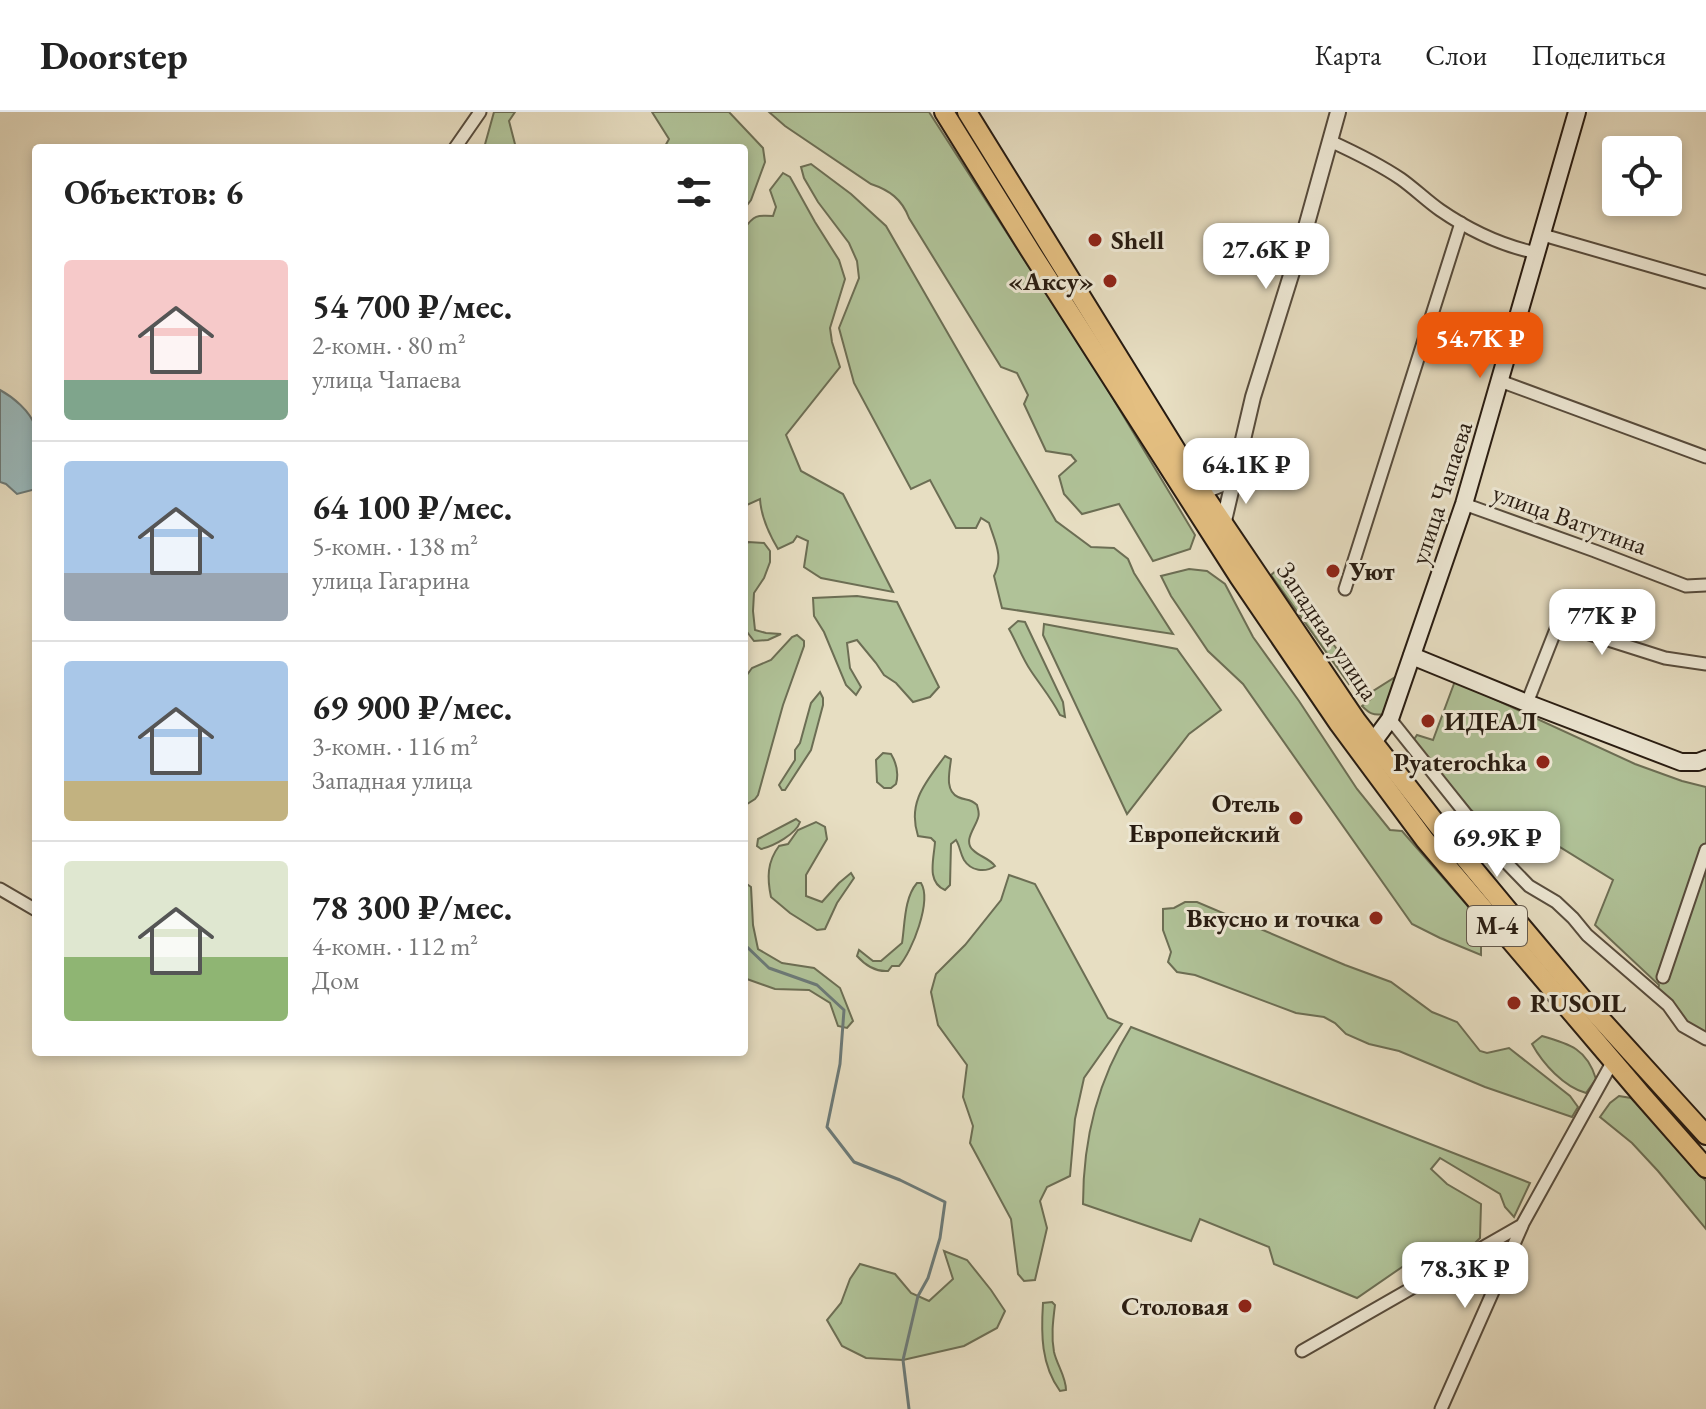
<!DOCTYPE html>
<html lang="ru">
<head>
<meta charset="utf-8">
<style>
	body { margin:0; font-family:"EB Garamond",serif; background:#f6f6f6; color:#222; height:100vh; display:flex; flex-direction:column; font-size:30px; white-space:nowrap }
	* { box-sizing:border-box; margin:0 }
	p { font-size:26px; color:#767676 }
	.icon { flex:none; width:44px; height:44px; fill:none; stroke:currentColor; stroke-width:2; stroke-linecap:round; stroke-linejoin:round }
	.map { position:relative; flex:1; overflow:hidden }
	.sheet { position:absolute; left:32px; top:32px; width:716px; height:912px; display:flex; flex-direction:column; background:#fff; border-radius:8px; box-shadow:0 4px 12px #0003 }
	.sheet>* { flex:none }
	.tools { position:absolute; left:1602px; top:24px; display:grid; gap:16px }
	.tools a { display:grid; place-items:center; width:80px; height:80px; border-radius:8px; background:#fff; box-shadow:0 4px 12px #0003; font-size:40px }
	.price { position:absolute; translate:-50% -68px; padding:0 18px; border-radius:16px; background:#fff; color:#222; font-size:26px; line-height:52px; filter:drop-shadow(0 2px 4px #0008) }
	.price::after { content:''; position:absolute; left:50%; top:48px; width:24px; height:18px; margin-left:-12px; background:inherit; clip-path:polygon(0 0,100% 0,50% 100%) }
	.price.on { background:#ea580c; color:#fff }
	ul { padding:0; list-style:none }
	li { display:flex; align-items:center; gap:24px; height:200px; padding:0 32px }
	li+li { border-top:2px solid #e0e0e0 }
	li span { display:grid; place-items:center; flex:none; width:224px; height:160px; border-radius:8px; color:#555 }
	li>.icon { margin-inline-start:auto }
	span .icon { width:96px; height:96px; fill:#fffc; stroke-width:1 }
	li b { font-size:34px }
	h2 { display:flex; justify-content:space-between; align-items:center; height:96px; padding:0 32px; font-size:34px }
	header { display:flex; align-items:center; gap:48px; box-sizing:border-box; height:112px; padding:0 40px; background:#fff; border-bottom:2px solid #e0e0e0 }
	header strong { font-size:38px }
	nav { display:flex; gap:44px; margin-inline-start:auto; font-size:28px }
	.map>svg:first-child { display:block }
	.green { fill:#b0c298; stroke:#6c6e54; stroke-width:2 }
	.water { fill:#9ababd; stroke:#6c7a78; stroke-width:2 }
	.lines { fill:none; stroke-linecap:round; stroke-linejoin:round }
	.stream { stroke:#6c7a78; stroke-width:3 }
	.minor-casing { stroke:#574c3d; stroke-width:15 }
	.tertiary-casing { stroke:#574c3d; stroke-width:18 }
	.secondary-casing { stroke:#271b11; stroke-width:20 }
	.primary-casing { stroke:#271b11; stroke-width:22 }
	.minor { stroke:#efead7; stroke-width:11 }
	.tertiary { stroke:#efead7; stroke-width:14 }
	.secondary { stroke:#efead7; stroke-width:16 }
	.primary { stroke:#e4bf81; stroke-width:18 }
	.poi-dot { fill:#8f2418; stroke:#efead7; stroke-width:3 }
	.labels { text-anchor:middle; stroke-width:6; stroke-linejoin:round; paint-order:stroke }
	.shield { fill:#efead7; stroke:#63594c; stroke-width:2 }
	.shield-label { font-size:24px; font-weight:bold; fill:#271b11 }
	.poi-label { font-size:26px; font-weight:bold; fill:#271b11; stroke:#efead7; text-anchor:end }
	.street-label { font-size:26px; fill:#271b11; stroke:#efead7 }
</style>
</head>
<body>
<header>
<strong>Doorstep</strong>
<nav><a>Карта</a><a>Слои</a><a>Поделиться</a></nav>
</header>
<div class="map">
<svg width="1706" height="1297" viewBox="0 0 1706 1297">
	<rect width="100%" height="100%" fill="#e7dec2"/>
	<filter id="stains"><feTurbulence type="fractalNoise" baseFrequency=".0025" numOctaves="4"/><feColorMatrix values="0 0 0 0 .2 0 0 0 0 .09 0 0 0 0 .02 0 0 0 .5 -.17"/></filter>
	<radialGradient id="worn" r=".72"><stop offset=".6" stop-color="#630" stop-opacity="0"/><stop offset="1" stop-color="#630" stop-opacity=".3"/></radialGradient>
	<g class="green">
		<polygon points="494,0 515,0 509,9 516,36 484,36"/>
		<polygon points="652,0 729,0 763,36 765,50 751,88 744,97 744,36 664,36 669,27"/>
		<path d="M 769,0 L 929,0 L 1103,270 L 1195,423 L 1190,437 L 1153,449 L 1119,392 L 1082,402 L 1064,382 L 1059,364 L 1076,349 L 1071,343 L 1046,339 L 1024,292 L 1028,283 L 1017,261 L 1001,255 L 909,106 C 902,87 889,78 871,72 L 785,14 Z"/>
		<path d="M 811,52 L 851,82 L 886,114 L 1056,409 L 1091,435 L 1114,436 L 1128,447 L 1134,461 L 1173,522 L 1002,496 L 994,464 C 1004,445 995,430 989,411 L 981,406 L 976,416 L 956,416 L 930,368 L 911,377 L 854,271 L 839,216 L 859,166 L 857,149 L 849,131 L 818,90 L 804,66 L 801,55 Z"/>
		<path d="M 783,61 L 790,65 L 815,110 L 839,148 L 845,167 L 830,216 L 832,230 L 840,255 L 786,323 L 801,359 L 843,382 L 893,480 L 821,466 L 804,455 L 808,429 L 797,424 L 793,430 L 778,437 C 769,422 761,404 760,387 L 747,393 L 744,392 L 744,117 C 754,103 757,103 773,104 L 776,95 L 770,78 Z"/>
		<polygon points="748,430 764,431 770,439 770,450 764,466 754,481 753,499 755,518 766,521 781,522 768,528 754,529 744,516 744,437"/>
		<polygon points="1189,457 1207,459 1225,472 1253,525 1299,589 1357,677 1390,718 1402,719 1467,793 1481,818 1481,843 1440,826 1412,812 1243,572 1208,539 1171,484 1161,464"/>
		<polygon points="1277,458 1358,565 1349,572 1271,463"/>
		<polygon points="857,484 897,490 939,575 930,585 913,590 896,571 884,563 876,551 857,528 847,531 850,556 861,575 856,583 846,573 824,520 814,504 813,486"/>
		<path d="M 1018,509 L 1025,510 L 1063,590 L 1065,605 L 1060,603 C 1052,587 1041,574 1031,559 C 1022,546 1017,531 1009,517 Z"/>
		<polygon points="1044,512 1177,537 1221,598 1189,622 1127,702 1043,523"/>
		<polygon points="797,523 804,529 804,534 783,593 758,683 755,687 744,694 744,567 752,556 771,548 792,525"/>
		<path d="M 1400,562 L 1384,602 C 1373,604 1369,601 1362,594 L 1372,586 L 1370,581 Z"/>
		<polygon points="1455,569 1635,652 1682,669 1706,675 1706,922 1655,889 1659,873 1595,813 1613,768 1529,716 1516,737 1470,697 1413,629 1417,623 1433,628"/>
		<polygon points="820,580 823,586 823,593 811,638 785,678 782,678 779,673 795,648 795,638 800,631 811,591"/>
		<path d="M 883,641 L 891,642 C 897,652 899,661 896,672 L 891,676 L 884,676 L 877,670 L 876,648 Z"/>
		<path d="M 945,644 L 951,647 C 950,658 944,679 958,685 C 966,689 970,686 977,693 C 978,698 980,701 978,706 C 975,716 963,729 973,738 C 980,745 989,746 995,754 C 985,761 971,759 964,748 C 960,741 960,734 956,728 L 951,732 L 950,773 L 945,778 C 926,770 934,747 935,730 L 931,726 L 918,724 C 907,690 926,670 945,644 Z"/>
		<path d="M 796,707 L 800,710 C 796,722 774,734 761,737 L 757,734 L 758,727 L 760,726 Z"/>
		<path d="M 816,710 L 825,715 L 827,727 L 806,763 L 806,784 L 822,790 L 839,771 L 851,761 L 854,766 L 837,791 L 825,817 L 817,818 L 790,801 L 771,785 C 767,766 767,750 779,734 L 788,732 L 798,718 Z"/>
		<polygon points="1009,763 1035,772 1108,906 1122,912 1084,966 1075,1007 1070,1064 1047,1075 1040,1089 1047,1116 1035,1168 1024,1169 1018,1162 1011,1107 970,1031 973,1014 963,985 967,953 938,913 931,880 936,862 965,833 1001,788"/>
		<polygon points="744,770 751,775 753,813 758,837 782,851 814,856 840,876 853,909 847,916 838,914 830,891 809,878 775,877 744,866"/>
		<path d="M 917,771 L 921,771 C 932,789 912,840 899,854 L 892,854 L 888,859 C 875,860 865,853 857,844 L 859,838 L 873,849 L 881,849 L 902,831 C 905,812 904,786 917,771 Z"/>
		<polygon points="1185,790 1197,790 1345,853 1391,870 1432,900 1457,910 1480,939 1487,941 1509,936 1570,984 1578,995 1572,1005 1485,975 1399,939 1369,932 1346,922 1335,911 1324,905 1296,901 1195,863 1177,860 1168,850 1171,840 1163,818 1163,797 1174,796"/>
		<path d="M 1131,915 L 1530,1071 L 1514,1105 L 1505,1095 L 1500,1082 L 1440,1046 L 1431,1057 L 1447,1072 L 1481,1092 L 1480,1126 L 1471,1135 L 1438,1152 L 1428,1141 L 1405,1153 L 1357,1186 L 1274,1152 L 1269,1135 L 1200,1107 L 1191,1129 L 1083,1092 C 1083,1029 1097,969 1131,915 Z"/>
		<path d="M 1542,924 C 1570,932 1587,937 1596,967 L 1586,981 C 1564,975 1543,952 1532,932 Z"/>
		<polygon points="1619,984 1631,986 1657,1012 1706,1069 1706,1117 1658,1059 1632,1031 1600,1005 1610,991"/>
		<polygon points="944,1139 967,1148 991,1178 1005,1199 997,1216 964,1234 903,1248 866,1246 842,1234 827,1208 841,1191 850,1167 860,1152 895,1162 911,1181 929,1189 953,1167"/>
		<path d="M 1052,1190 L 1055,1193 C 1053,1209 1051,1224 1054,1240 C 1057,1253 1066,1265 1066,1278 L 1060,1279 C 1041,1253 1041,1222 1043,1191 Z"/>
	</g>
	<path class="water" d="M 0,278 C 13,285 30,299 35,314 C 39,324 36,363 36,377 L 17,382 L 6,372 L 0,370 Z"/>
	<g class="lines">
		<polyline class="stream" points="744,830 745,833 769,856 817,873 844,898 840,952 827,1015 854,1050 900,1068 945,1090 940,1126 928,1166 918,1184 903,1248 909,1297"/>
		<defs>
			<g id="minor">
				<path d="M 1330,29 C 1354,40 1379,52 1401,67 C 1415,77 1427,89 1440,98 C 1469,118 1503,134 1537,141"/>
				<polyline points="455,36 480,0"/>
				<polyline points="1543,123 1706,170"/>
				<polyline points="1500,269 1706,345"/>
				<polyline points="1464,392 1595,439 1686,474 1706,473"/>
				<polyline points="1345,477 1461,111"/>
				<polyline points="1527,591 1558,512 1665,546 1706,552"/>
				<polyline points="1390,607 1497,741 1529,774 1556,790 1573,806 1587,823 1668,893 1683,914 1706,927"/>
				<polyline points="0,777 36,798"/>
				<polyline points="1663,865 1706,738"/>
				<polyline points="1302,1239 1522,1113 1613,949"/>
				<polyline points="1441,1297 1522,1114"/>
			</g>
			<g id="tertiary">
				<polyline points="1202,380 1232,368"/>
				<polyline points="1223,413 1253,285 1306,115 1338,0"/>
			</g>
			<g id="secondary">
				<polyline points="1412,544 1527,591 1681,650 1698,650 1706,647"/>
				<polyline points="1373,630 1390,607 1464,392 1577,0"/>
			</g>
			<g id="primary">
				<polyline points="944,0 1031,140 1239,465 1339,612 1425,728 1641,982 1706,1056"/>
				<polyline points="967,0 1202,380 1356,608 1439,715 1507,797 1587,892 1706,1023"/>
			</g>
		</defs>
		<use href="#minor" class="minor-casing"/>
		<use href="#tertiary" class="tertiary-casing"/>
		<use href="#secondary" class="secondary-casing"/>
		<use href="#primary" class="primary-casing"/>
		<use href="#minor" class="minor"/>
		<use href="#tertiary" class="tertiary"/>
		<use href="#secondary" class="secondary"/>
		<use href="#primary" class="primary"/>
	</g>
	<g class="poi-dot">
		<circle cx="1095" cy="128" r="8"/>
		<circle cx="1110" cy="169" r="8"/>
		<circle cx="1333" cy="459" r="8"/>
		<circle cx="1428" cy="609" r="8"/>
		<circle cx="1543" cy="650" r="8"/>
		<circle cx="1296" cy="706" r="8"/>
		<circle cx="1376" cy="806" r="8"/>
		<circle cx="1514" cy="891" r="8"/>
		<circle cx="1245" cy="1194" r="8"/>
	</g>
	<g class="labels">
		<rect class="shield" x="1467" y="794" width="60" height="40" rx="6"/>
		<g class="shield-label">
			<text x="1497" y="822">М-4</text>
		</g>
		<g class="poi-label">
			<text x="1111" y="137" text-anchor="start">Shell</text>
			<text x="1094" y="178">«Аксу»</text>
			<text x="1349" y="468" text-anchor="start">Уют</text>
			<text x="1444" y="618" text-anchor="start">ИДЕАЛ</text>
			<text x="1527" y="659">Pyaterochka</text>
			<text x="1280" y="700">Отель<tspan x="1280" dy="30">Европейский</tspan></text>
			<text x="1360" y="815">Вкусно и точка</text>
			<text x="1530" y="900" text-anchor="start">RUSOIL</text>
			<text x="1229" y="1203">Столовая</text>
		</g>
		<g class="street-label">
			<text transform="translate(1441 381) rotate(-72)" y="9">улица Чапаева</text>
			<text transform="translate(1570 407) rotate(20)" y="9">улица Ватутина</text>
			<text transform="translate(1328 519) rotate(56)" y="9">Западная улица</text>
		</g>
	</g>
	<rect width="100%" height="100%" filter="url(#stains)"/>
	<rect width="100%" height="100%" fill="url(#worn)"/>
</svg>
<div class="tools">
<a><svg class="icon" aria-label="locate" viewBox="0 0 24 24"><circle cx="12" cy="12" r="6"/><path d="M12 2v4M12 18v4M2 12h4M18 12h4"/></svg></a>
</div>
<b class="price" style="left:1266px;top:179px">27.6K ₽</b>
<b class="price on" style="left:1480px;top:268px">54.7K ₽</b>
<b class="price" style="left:1246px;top:394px">64.1K ₽</b>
<b class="price" style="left:1602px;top:545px">77K ₽</b>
<b class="price" style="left:1497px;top:767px">69.9K ₽</b>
<b class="price" style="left:1465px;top:1198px">78.3K ₽</b>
<section class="sheet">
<h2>Объектов: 6<svg class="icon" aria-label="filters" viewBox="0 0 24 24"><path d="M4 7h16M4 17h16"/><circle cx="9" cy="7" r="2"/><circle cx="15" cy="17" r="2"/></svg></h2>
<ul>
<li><span style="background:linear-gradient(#f6c9c9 75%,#7fa58c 0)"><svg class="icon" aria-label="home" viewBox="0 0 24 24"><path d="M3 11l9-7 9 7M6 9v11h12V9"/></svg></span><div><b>54 700 ₽/мес.</b><p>2-комн. · 80 m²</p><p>улица Чапаева</p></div></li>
<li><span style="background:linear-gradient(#a9c7e8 70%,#9aa5b1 0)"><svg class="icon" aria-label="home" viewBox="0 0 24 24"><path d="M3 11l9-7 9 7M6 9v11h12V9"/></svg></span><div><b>64 100 ₽/мес.</b><p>5-комн. · 138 m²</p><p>улица Гагарина</p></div></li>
<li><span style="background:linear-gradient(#a9c7e8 75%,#c2b280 0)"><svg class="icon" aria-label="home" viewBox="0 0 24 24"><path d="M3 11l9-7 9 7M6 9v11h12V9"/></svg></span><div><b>69 900 ₽/мес.</b><p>3-комн. · 116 m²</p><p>Западная улица</p></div></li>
<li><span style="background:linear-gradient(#dfe7d0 60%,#8fb573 0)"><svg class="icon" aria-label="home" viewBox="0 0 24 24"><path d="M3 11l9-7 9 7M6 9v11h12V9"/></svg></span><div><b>78 300 ₽/мес.</b><p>4-комн. · 112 m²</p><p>Дом</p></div></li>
</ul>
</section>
</div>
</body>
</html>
